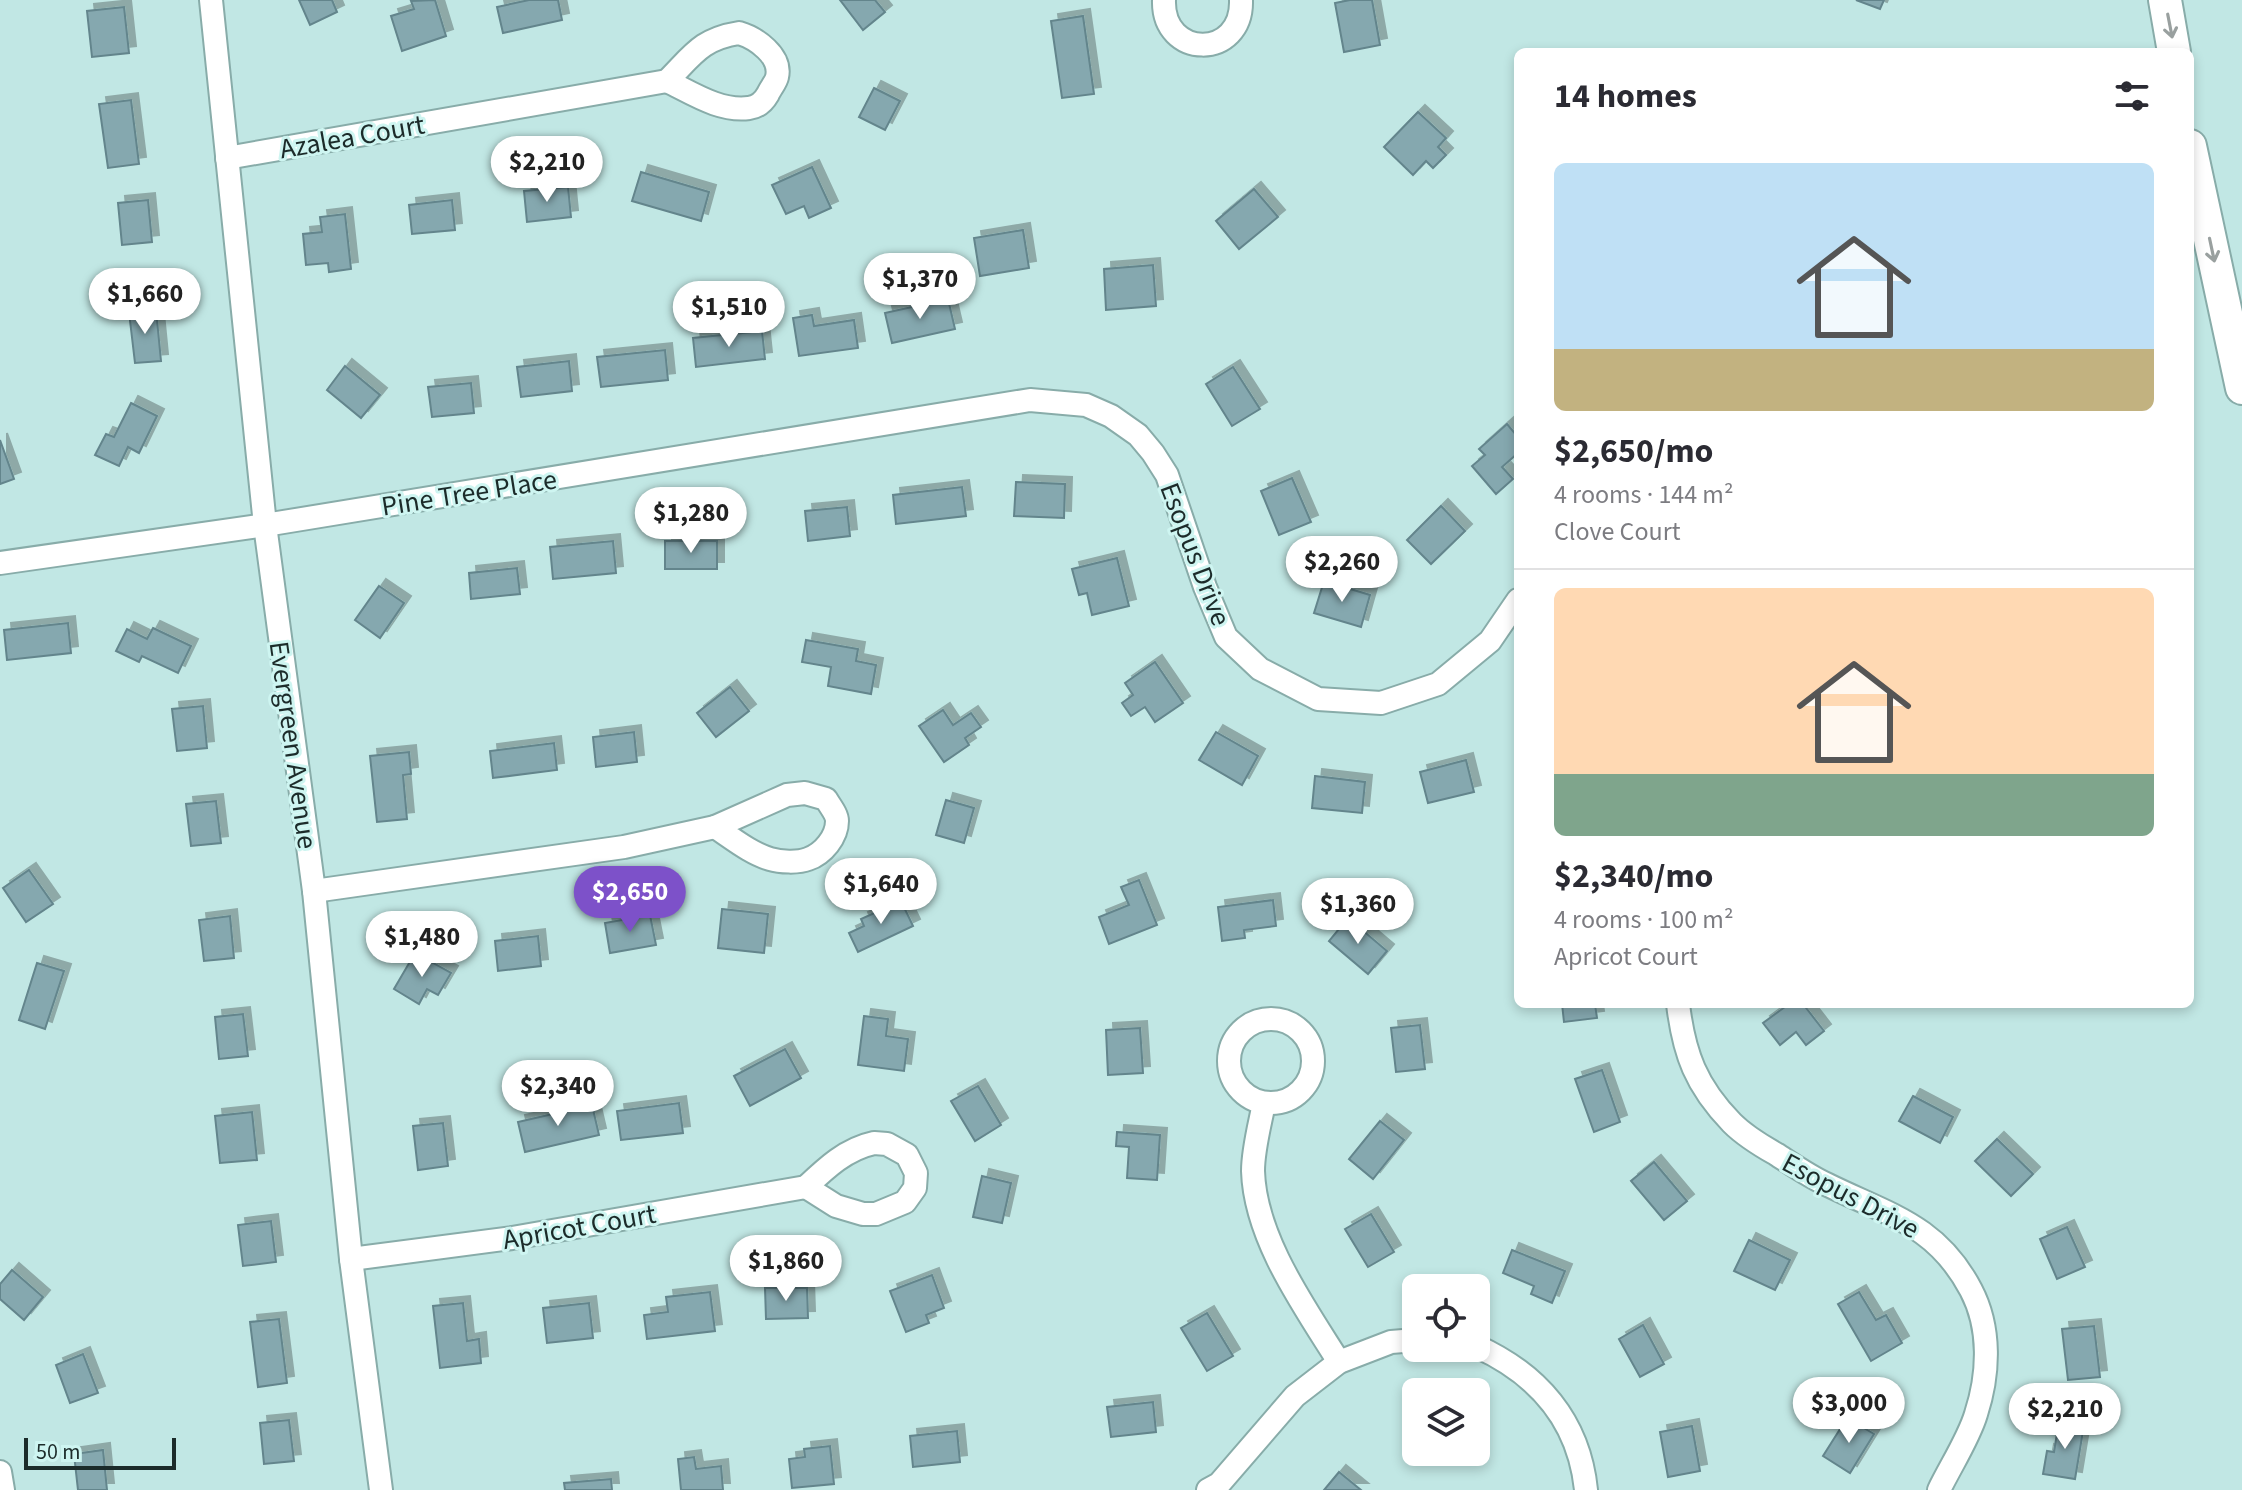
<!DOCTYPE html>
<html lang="en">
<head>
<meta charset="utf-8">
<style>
	body { margin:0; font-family:"Source Sans 3",sans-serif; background:#f2f2f3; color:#2b2b33; height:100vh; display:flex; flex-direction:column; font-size:30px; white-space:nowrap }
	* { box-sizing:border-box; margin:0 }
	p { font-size:26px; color:#7c7c81 }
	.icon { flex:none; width:44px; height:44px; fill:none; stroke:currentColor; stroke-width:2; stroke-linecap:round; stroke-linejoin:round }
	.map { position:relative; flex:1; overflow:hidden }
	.panel { position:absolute; left:1514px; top:48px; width:680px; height:960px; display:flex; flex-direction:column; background:#fff; border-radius:12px; box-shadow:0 4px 12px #0003 }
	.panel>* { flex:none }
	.fabs { position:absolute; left:1402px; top:1274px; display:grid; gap:16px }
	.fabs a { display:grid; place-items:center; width:88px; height:88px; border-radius:12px; background:#fff; box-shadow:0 4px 12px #0003; font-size:40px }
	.scale { position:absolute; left:24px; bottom:20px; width:152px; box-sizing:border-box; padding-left:8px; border:4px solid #1c2b2a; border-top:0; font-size:22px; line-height:28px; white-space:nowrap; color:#1c2b2a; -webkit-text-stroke:6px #cef5f1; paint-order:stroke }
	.price { position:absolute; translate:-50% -68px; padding:0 18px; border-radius:28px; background:#fff; color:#222; font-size:26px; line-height:52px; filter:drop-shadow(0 2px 4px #0008) }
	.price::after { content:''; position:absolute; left:50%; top:48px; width:24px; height:18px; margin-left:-12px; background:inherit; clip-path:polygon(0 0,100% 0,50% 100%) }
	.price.on { background:#7d51c9; color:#fff }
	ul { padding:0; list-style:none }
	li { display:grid; align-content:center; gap:16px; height:424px; padding:0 40px }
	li+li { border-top:2px solid #e1e1e2 }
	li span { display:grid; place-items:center; height:248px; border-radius:12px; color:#555 }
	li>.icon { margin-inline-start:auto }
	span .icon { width:144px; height:144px; fill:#fffc; stroke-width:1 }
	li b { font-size:34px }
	h2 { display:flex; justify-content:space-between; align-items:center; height:96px; padding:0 40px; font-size:34px }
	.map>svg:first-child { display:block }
	.building { fill:#85a8af; stroke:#63858c; stroke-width:2; filter:url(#shadow) }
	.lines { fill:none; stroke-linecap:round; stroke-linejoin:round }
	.minor-casing { stroke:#88aca9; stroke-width:26 }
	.highway-casing { stroke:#88aca9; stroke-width:36 }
	.minor { stroke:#fff; stroke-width:22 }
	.highway { stroke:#fff; stroke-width:32 }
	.oneway { stroke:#99a09f }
	.labels { text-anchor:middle; stroke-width:6; stroke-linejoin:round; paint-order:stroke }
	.street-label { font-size:28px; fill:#1c2b2a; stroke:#cef5f1 }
</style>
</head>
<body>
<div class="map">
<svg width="2242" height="1490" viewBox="0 0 2242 1490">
	<defs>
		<filter id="shadow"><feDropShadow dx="7" dy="-7" stdDeviation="0" flood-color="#0004"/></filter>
	</defs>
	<rect width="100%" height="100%" fill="#c1e7e4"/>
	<g class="building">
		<polygon points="299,0 332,0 337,12 310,25"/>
		<polygon points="435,0 446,36 402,51 391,16 414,9 411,1"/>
		<polygon points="529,0 558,0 562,20 503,33 497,7"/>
		<polygon points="840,0 875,0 885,12 863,30"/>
		<polygon points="1350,0 1372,0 1380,45 1344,52 1335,3"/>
		<polygon points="1856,0 1884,0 1880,9"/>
		<polygon points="124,7 129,53 92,57 87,11"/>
		<polygon points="1083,16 1094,94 1062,98 1051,21"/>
		<polygon points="874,88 900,101 885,130 859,117"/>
		<polygon points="131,100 139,164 108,168 99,104"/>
		<polygon points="1418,112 1446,138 1438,147 1446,155 1433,168 1426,161 1413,175 1384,147"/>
		<polygon points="812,167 831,208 809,218 804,206 786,214 772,185"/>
		<polygon points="641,172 709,192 701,221 632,201"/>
		<polygon points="568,187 571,217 527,222 524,191"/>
		<polygon points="1254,189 1278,217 1239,249 1216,221"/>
		<polygon points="148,200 152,242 122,245 118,203"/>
		<polygon points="452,200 455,230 412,234 409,205"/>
		<polygon points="345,214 351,269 329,272 328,263 306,265 303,234 322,232 320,217"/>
		<polygon points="1023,230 1029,268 980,276 974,238"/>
		<polygon points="1153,265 1156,306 1106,310 1104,269"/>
		<polygon points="948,299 955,329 892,343 885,313"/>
		<polygon points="156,310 161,361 135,363 129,312"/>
		<polygon points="812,315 814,326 854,320 858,348 799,356 793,318"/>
		<polygon points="762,331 765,359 696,367 693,338"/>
		<polygon points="665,350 668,380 601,387 597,357"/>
		<polygon points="569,361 572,391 521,397 517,367"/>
		<polygon points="345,366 380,395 361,418 327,390"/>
		<polygon points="1233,367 1260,409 1232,426 1206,384"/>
		<polygon points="471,383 474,413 432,417 428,387"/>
		<polygon points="131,403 157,416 139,453 128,447 119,466 95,455 106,434 114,437"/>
		<polygon points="1507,424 1518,437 1518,453 1502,467 1513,479 1496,494 1472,466 1485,455 1479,449"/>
		<polygon points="0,440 14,479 0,484"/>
		<polygon points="1292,478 1311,522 1279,535 1261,491"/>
		<polygon points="1016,482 1065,484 1064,518 1014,516"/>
		<polygon points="962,487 966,516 896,524 893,495"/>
		<polygon points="1441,506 1465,531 1431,564 1407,540"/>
		<polygon points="847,507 850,536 808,541 805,511"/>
		<polygon points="613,541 616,573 553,579 550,547"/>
		<rect x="665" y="541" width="52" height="28"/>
		<polygon points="1117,558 1129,606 1092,615 1087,593 1079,595 1072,569"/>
		<polygon points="517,568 520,594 471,599 469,573"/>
		<polygon points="1324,581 1370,595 1361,627 1314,613"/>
		<polygon points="379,586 404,603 380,638 355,620"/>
		<polygon points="68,623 71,653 7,660 4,630"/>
		<polygon points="153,628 191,646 178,673 142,656 139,662 116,651 127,629 147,639"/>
		<polygon points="806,640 858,649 856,661 876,665 871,694 828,686 831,667 802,662"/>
		<polygon points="1155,662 1183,703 1155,722 1145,707 1131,716 1122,703 1133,695 1125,683"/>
		<polygon points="730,687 749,711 716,737 697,713"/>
		<polygon points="203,706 207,748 177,751 172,709"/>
		<polygon points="943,710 953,725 971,713 981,727 965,738 969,745 944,762 919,726"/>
		<polygon points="634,732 637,762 596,767 593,737"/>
		<polygon points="1216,732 1258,756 1242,785 1199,760"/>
		<polygon points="554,743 557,770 493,778 490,751"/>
		<polygon points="409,752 411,774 403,775 407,819 377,822 370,756"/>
		<polygon points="1466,760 1474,792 1428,803 1420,772"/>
		<polygon points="1315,776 1365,782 1362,813 1312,808"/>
		<polygon points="946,800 974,808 964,843 936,835"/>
		<polygon points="216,801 221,843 191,846 186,804"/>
		<polygon points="29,870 53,904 26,922 3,888"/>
		<polygon points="1139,880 1157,925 1109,944 1099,917 1129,905 1121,887"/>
		<polygon points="1273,900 1276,926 1244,930 1245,938 1222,941 1218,907"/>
		<polygon points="901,901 913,926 858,952 849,933 864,926 861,919"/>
		<polygon points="722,909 768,914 764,953 718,948"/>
		<polygon points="650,915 656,945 610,953 605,923"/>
		<polygon points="230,916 234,958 204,961 199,920"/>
		<polygon points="1348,918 1387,951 1368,974 1329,941"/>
		<polygon points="538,936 541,966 498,971 495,941"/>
		<polygon points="415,953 451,973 438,995 427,989 419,1004 394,989"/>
		<polygon points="37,963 64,971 45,1029 19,1020"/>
		<polygon points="1549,1004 1595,1004 1597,1018 1564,1022 1562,1004 1549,1006"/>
		<polygon points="1789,1004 1803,1004 1824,1031 1806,1045 1796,1032 1780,1045 1763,1023"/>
		<polygon points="243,1014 248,1056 219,1059 215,1017"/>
		<polygon points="864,1016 888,1019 886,1036 908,1039 904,1071 858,1065"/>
		<polygon points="1420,1025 1425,1069 1396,1072 1391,1028"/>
		<polygon points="1140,1028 1143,1073 1108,1075 1106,1030"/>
		<polygon points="785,1049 801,1078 750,1106 734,1076"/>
		<polygon points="1602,1070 1620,1122 1594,1132 1575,1079"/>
		<polygon points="978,1086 1001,1125 975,1141 951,1101"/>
		<polygon points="1913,1096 1953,1117 1940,1143 1899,1121"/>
		<polygon points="679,1103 683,1133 621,1140 617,1111"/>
		<polygon points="592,1105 599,1135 525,1152 518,1122"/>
		<polygon points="252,1112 257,1160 220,1163 215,1116"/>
		<polygon points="1380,1121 1404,1140 1373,1179 1349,1159"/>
		<polygon points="443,1123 448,1166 418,1170 413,1126"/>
		<polygon points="1117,1132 1160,1135 1157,1180 1127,1178 1129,1147 1116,1146"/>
		<polygon points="1997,1139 2033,1174 2011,1196 1975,1161"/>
		<polygon points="1654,1162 1687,1201 1664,1220 1631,1181"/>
		<polygon points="982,1176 1011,1183 1002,1223 973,1217"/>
		<polygon points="1371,1214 1394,1252 1368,1267 1345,1229"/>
		<polygon points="271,1221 276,1262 243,1266 238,1225"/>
		<polygon points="2067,1227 2085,1267 2057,1279 2040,1239"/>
		<polygon points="1749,1240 1790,1260 1775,1290 1734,1271"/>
		<polygon points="1512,1250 1565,1271 1552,1303 1531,1294 1534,1286 1503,1273"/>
		<polygon points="12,1270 43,1297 24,1320 0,1299 0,1284"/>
		<polygon points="932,1275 944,1308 926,1315 929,1323 906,1332 890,1291"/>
		<polygon points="765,1288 807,1288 808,1318 766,1319"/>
		<polygon points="710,1292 715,1331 647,1339 644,1315 668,1312 666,1297"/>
		<polygon points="1859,1292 1876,1320 1886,1315 1902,1343 1871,1361 1838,1304"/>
		<polygon points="463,1303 467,1341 479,1339 481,1363 440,1368 433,1306"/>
		<polygon points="589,1303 593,1338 547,1343 543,1308"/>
		<polygon points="1207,1313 1233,1356 1207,1371 1181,1328"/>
		<polygon points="279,1319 287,1383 258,1387 250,1322"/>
		<polygon points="1643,1325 1664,1364 1640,1377 1619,1339"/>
		<polygon points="2094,1326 2100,1377 2068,1380 2062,1329"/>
		<polygon points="83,1354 98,1393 70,1403 56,1365"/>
		<polygon points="1153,1402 1156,1432 1111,1437 1107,1407"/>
		<polygon points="1847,1418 1874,1434 1850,1473 1823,1456"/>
		<polygon points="289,1420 294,1461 264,1464 260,1423"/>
		<polygon points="2059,1421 2084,1425 2075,1479 2043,1474 2047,1451 2054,1452"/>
		<polygon points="1692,1426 1700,1471 1668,1477 1660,1432"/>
		<polygon points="957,1431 960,1462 913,1467 910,1436"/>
		<polygon points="830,1446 834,1484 792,1488 789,1459 805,1457 804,1449"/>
		<polygon points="103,1450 107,1490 78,1490 74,1454"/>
		<polygon points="1417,1452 1462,1452 1461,1459 1416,1458"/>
		<polygon points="694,1457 696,1469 721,1466 723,1490 681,1490 678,1459"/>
		<polygon points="1339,1472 1361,1490 1324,1490"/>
		<polygon points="611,1479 612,1490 565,1490 564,1483"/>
	</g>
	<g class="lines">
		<defs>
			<g id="minor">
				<polyline points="211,0 265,525 314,891 351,1259 381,1490"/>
				<path d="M 1164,0 C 1162,59 1243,60 1241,0"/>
				<path d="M 739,33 C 756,38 782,56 777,77 C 776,82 770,89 768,94 C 764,101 758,107 749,108 C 720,112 692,93 667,81 C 693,55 701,39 739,33 Z"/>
				<polyline points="227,158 667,81"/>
				<polyline points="0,563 265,525 1030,400 1086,405 1111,416 1138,435 1153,453 1167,475 1205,587 1226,637 1260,669 1318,699 1381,703 1438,684 1490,641 1518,600"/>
				<path d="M 805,793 L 826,799 C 830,806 837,814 837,821 C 837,837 823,854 808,859 C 798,863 780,862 770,859 C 750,853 732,838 715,827 L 787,795 Z"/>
				<polyline points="314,891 624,847 715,827"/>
				<path d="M 1678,1004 C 1684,1054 1696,1086 1732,1123 C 1745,1136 1760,1145 1776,1154 C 1793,1165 1810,1177 1828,1185 C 1889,1215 1937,1225 1971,1290 C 1991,1328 1989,1374 1976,1414 C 1969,1438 1950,1467 1939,1490"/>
				<circle cx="1271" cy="1061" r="42"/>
				<path d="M 1264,1103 C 1260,1124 1253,1149 1253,1171 C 1255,1238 1304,1306 1339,1362"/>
				<path d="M 874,1143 L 887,1144 L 907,1155 L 916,1173 L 915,1188 L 905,1202 L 876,1214 L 863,1214 L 836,1206 L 806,1187 C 826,1168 846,1149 874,1143 Z"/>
				<polyline points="351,1259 512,1238 806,1187"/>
				<path d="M 1476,1346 C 1538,1374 1579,1421 1586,1490"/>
				<polyline points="0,1472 3,1490"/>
				<polyline points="1208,1490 1219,1484 1295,1396 1339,1362 1391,1342 1416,1340"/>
			</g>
			<g id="highway">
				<polyline points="2165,0 2174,52"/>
				<polyline points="2190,146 2242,388"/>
			</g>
		</defs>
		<use href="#minor" class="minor-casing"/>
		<use href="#highway" class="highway-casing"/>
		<use href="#minor" class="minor"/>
		<use href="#highway" class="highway"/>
	</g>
	<defs><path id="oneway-shaft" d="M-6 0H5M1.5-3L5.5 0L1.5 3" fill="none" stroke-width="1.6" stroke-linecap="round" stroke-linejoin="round" transform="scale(2)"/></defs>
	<g class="oneway">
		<use href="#oneway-shaft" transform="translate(2170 26) rotate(79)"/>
		<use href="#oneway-shaft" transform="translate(2212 250) rotate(78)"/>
	</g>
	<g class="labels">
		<g class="street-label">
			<text transform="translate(352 136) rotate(-10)" y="10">Azalea Court</text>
			<text transform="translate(469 492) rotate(-9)" y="10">Pine Tree Place</text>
			<text transform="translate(1196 554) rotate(69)" y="10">Esopus Drive</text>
			<text transform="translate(294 745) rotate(82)" y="10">Evergreen Avenue</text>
			<text transform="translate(1851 1195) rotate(28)" y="10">Esopus Drive</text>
			<text transform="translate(579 1226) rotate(-10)" y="10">Apricot Court</text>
		</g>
	</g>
</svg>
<div class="fabs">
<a><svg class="icon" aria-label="locate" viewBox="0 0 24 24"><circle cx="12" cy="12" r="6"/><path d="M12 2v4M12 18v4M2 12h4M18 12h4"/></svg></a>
<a><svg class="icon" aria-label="layers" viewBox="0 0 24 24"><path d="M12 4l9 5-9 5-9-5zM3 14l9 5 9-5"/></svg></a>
</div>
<div class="scale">50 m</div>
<b class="price" style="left:547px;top:204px">$2,210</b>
<b class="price" style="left:920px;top:321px">$1,370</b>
<b class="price" style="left:145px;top:336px">$1,660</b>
<b class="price" style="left:729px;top:349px">$1,510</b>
<b class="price" style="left:691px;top:555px">$1,280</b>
<b class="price" style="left:1342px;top:604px">$2,260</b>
<b class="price" style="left:881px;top:926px">$1,640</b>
<b class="price on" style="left:630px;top:934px">$2,650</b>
<b class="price" style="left:1358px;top:946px">$1,360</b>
<b class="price" style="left:422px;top:979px">$1,480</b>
<b class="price" style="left:558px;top:1128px">$2,340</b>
<b class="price" style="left:786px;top:1303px">$1,860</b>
<b class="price" style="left:1849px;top:1445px">$3,000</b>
<b class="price" style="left:2065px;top:1451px">$2,210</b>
<section class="panel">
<h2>14 homes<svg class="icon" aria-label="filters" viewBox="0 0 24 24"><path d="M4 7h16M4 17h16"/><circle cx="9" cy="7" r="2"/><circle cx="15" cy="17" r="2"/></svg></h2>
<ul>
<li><span style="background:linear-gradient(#bfe0f5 75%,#c2b280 0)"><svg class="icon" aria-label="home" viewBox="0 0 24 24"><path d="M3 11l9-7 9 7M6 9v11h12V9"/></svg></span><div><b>$2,650/mo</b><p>4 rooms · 144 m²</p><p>Clove Court</p></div></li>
<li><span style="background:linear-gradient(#ffd9b3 75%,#7fa58c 0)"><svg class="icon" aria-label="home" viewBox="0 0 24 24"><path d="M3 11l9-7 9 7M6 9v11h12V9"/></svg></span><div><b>$2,340/mo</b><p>4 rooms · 100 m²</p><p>Apricot Court</p></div></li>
</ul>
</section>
</div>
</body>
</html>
